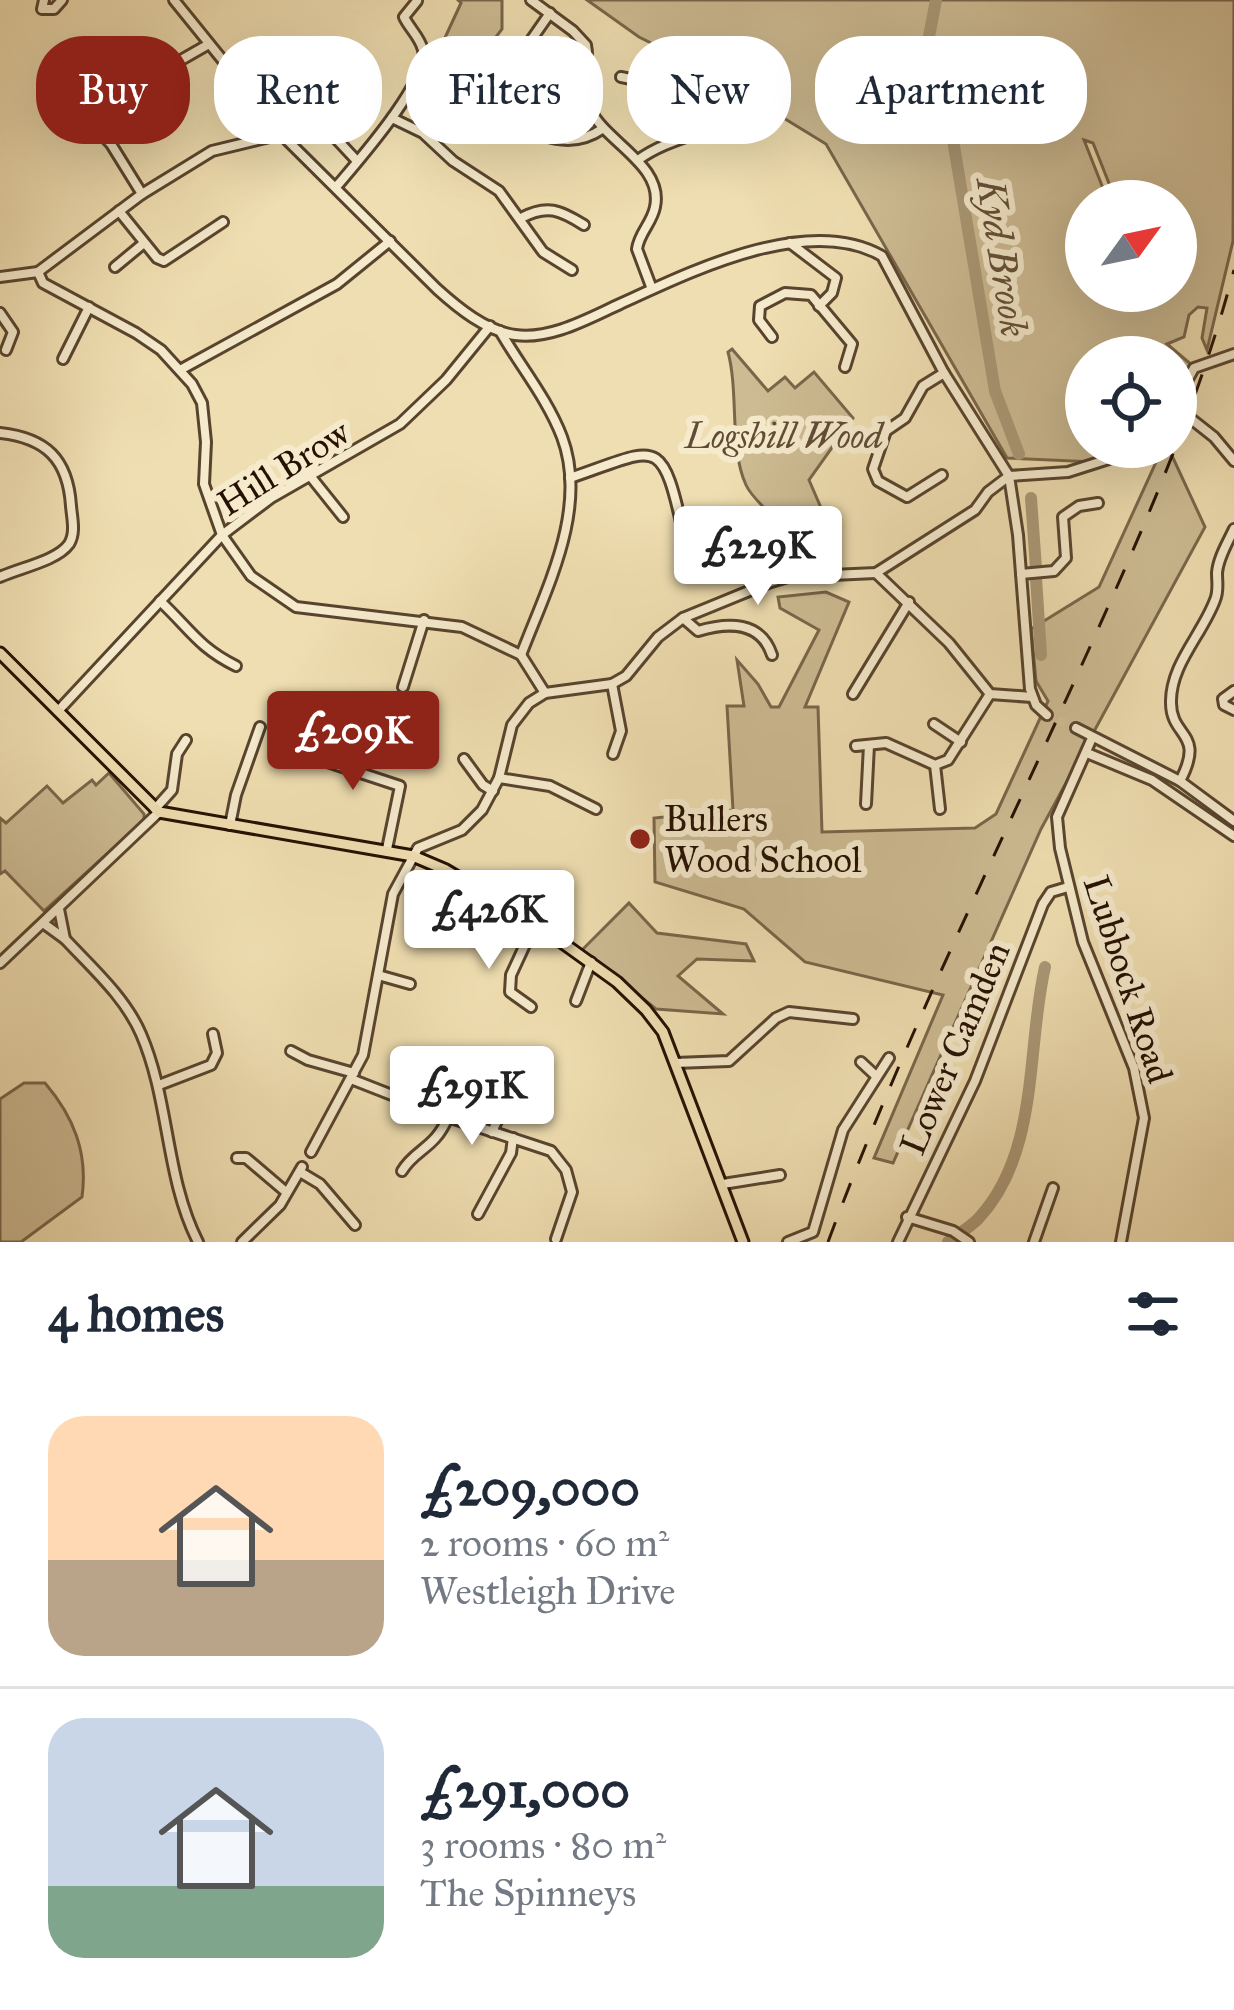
<!DOCTYPE html>
<html lang="en">
<head>
<meta charset="utf-8">
<style>
	body { margin:0; font-family:"IM FELL Great Primer",serif; background:#f6f6f7; color:#1f2937; height:100vh; display:flex; flex-direction:column; font-size:45px; white-space:nowrap }
	* { box-sizing:border-box; margin:0 }
	p { font-size:39px; color:#747a83 }
	.icon { flex:none; width:66px; height:66px; fill:none; stroke:currentColor; stroke-width:2; stroke-linecap:round; stroke-linejoin:round }
	.map { position:relative; height:1242px; overflow:hidden }
	.side { display:flex; flex-direction:column; background:#fff; flex:1 }
	.side>* { flex:none }
	.banner { position:absolute; left:36px; top:36px; width:1164px; height:108px; display:flex; gap:24px }
	.needle { width:78px; rotate:57deg }
	.fabs { position:absolute; left:1065px; top:180px; display:grid; gap:24px }
	.fabs a { display:grid; place-items:center; width:132px; height:132px; border-radius:50%; background:#fff; box-shadow:0 12px 48px #0002; font-size:60px }
	.price { position:absolute; translate:-50% -102px; padding:0 27px; border-radius:12px; background:#fff; color:#222; font-size:39px; line-height:78px; filter:drop-shadow(0 3px 6px #0008) }
	.price::after { content:''; position:absolute; left:50%; top:72px; width:36px; height:27px; margin-left:-18px; background:inherit; clip-path:polygon(0 0,100% 0,50% 100%) }
	.price.current { background:#8f2418; color:#fff }
	ul { padding:0; list-style:none }
	li { display:flex; align-items:center; gap:36px; height:300px; padding:0 48px }
	li+li { border-top:3px solid #e0e1e3 }
	li span { display:grid; place-items:center; flex:none; width:336px; height:240px; border-radius:36px; color:#555 }
	li>.icon { margin-inline-start:auto }
	span .icon { width:144px; height:144px; fill:#fffc; stroke-width:1 }
	li b { font-size:51px }
	h2 { display:flex; justify-content:space-between; align-items:center; height:144px; padding:0 48px; font-size:51px }
	.pill { padding:0 42px; border-radius:48px; background:#fff; box-shadow:0 12px 48px #0002; font-size:42px; line-height:108px }
	.pill.current { background:#8f2418; color:#fff }
	.map>svg:first-child { display:block }
	.green { fill:#cdbb93; stroke:#79664a; stroke-width:3; fill-rule:evenodd }
	.lines { fill:none; stroke-linecap:round; stroke-linejoin:round }
	.river { stroke:#aa9876; stroke-width:12 }
	.minor-tunnel { stroke:#d1bf97; stroke-width:8; stroke-dasharray:8 4; stroke-linecap:butt }
	.minor-casing { stroke:#58442e; stroke-width:14 }
	.major-casing { stroke:#251002; stroke-width:15 }
	.minor { stroke:#f5eacc; stroke-width:8 }
	.major { stroke:#efdeb1; stroke-width:9 }
	.rail { stroke:#251002; stroke-width:3; stroke-dasharray:21 21; stroke-linecap:butt }
	.poi-dot { fill:#8f2418; stroke:#f5eacc; stroke-width:4.5 }
	.labels { text-anchor:middle; stroke-width:12; stroke-linejoin:round; paint-order:stroke }
	.park-label { font-size:36px; font-style:italic; fill:#604c35; stroke:#f5eacc }
	.street-label { font-size:36px; fill:#251002; stroke:#f5eacc }
	.poi-label { font-size:36px; fill:#251002; stroke:#f5eacc; text-anchor:start }
	.water-label { font-size:39px; font-style:italic; fill:#614d36; stroke:#f5eacc }
</style>
</head>
<body>
<div class="map">
<svg width="1234" height="1242" viewBox="0 0 1234 1242">
	<rect width="100%" height="100%" fill="#efdeb1"/>
	<filter id="stains"><feTurbulence type="fractalNoise" baseFrequency=".00167" numOctaves="4"/><feColorMatrix values="0 0 0 0 .2 0 0 0 0 .09 0 0 0 0 .02 0 0 0 .5 -.17"/></filter>
	<radialGradient id="worn" r=".72"><stop offset=".6" stop-color="#630" stop-opacity="0"/><stop offset="1" stop-color="#630" stop-opacity=".3"/></radialGradient>
	<g class="green">
		<polygon points="458,0 502,0 502,29 447,102 419,94 461,3"/>
		<path d="M 587,0 L 1234,0 L 1233,241 L 1207,350 L 1202,338 L 1207,308 L 1198,307 L 1189,315 L 1184,337 L 1167,344 L 1192,365 L 1176,394 L 1176,357 L 1086,357 L 1086,447 L 1122,447 L 1102,456 L 1100,450 L 1095,462 L 1007,458 L 826,144 L 707,71 L 639,37 ZM 1084,140 L 1093,143 L 1116,201 L 1176,201 L 1176,291 L 1086,291 L 1086,201 L 1108,201 Z"/>
		<path d="M 732,349 L 768,391 L 785,377 L 795,388 L 814,372 L 853,418 L 809,480 L 828,524 L 771,515 C 763,506 751,496 746,485 C 729,448 739,393 728,352 Z"/>
		<polygon points="1163,447 1168,447 1205,527 1041,829 893,1163 874,1158 943,995 805,962 744,909 655,882 654,818 733,810 727,706 744,706 737,660 758,684 771,707 779,707 819,630 780,608 778,597 826,592 849,602 805,707 818,707 822,832 975,828 996,814 1048,701 1036,681 1031,629 1099,587"/>
		<polygon points="109,773 144,814 144,820 44,911 5,871 0,874 0,818 6,823 47,786 63,803 92,780 96,785"/>
		<polygon points="629,903 657,933 746,944 754,961 697,959 678,976 723,1014 656,1009 582,950"/>
		<path d="M 24,1083 L 45,1083 C 74,1117 88,1153 82,1197 L 21,1242 L 0,1242 L 0,1099 Z"/>
	</g>
	<g class="lines">
		<g class="river">
			<polyline points="936,0 926,52 928,73 948,110 995,391 1019,454"/>
			<polyline points="1031,498 1036,568"/>
			<polyline points="1036,578 1041,655"/>
			<path d="M 948,1242 C 958,1234 969,1228 978,1219 C 1040,1153 1026,1049 1045,967"/>
		</g>
		<polyline class="minor-tunnel" points="1047,715 1076,728"/>
		<defs>
			<g id="minor">
				<polyline points="44,0 42,9 54,9 62,0"/>
				<path d="M 174,0 L 288,141 L 437,289 C 458,308 486,331 515,335 C 551,340 589,318 620,304 C 690,272 808,213 882,256 L 944,373 L 1009,476 L 1018,535 L 1030,689 L 1036,705 L 1047,715"/>
				<path d="M 531,0 L 573,31 L 586,45 C 591,67 580,88 590,109 C 605,142 664,165 655,207 C 652,223 639,233 637,249 L 652,289"/>
				<polyline points="527,46 550,13"/>
				<polyline points="68,76 79,111 111,144 142,194"/>
				<polyline points="153,76 209,44"/>
				<path d="M 621,77 C 651,81 690,105 699,135"/>
				<path d="M 480,99 C 516,123 560,158 602,129"/>
				<polyline points="314,115 357,161"/>
				<polyline points="392,118 423,133 453,161 499,191 543,252 572,270"/>
				<path d="M 638,160 C 674,134 714,135 752,106"/>
				<path d="M 337,186 C 358,161 429,81 423,50 C 420,37 409,28 404,17 L 417,1"/>
				<polyline points="119,211 157,258 164,261 223,222"/>
				<path d="M 521,218 C 547,204 560,210 584,225"/>
				<polyline points="790,243 836,278 832,293 819,306"/>
				<polyline points="115,267 144,243"/>
				<polyline points="38,272 43,283 136,333 161,350 192,384 202,403 206,442 204,484 222,535 251,576 296,607 462,627 521,655 545,693"/>
				<polyline points="0,277 38,272 142,194 212,151 282,134"/>
				<polyline points="0,313 13,332 6,350"/>
				<path d="M 500,331 C 520,366 547,398 562,437 C 589,509 546,589 521,655"/>
				<polyline points="772,337 759,320 760,306 785,293 811,295 852,344 845,367"/>
				<polyline points="63,359 89,307"/>
				<polyline points="180,370 337,284 390,241"/>
				<polyline points="1176,401 1194,368 1234,354"/>
				<polyline points="1176,407 1214,437 1234,461"/>
				<path d="M 0,433 C 46,438 68,459 71,506 C 72,518 76,533 69,544 C 57,561 19,568 0,577"/>
				<polyline points="942,475 907,497 878,481 873,469 886,431 905,418 923,386 944,373"/>
				<polyline points="311,477 343,517"/>
				<path d="M 570,478 C 658,448 661,433 683,531"/>
				<polyline points="876,573 949,643 990,694 1032,697"/>
				<polyline points="1021,574 1054,571 1066,558 1063,517 1079,506 1098,503"/>
				<path d="M 160,601 C 190,629 198,647 236,666"/>
				<path d="M 683,618 L 698,631 C 728,622 761,621 772,655"/>
				<polyline points="612,684 621,731 613,754"/>
				<polyline points="403,687 424,620"/>
				<polyline points="1234,691 1223,699 1224,705 1234,710"/>
				<polyline points="853,694 909,602"/>
				<polyline points="58,711 222,535 271,498 400,424 446,380 490,326"/>
				<polyline points="934,724 961,742"/>
				<polyline points="1076,728 1180,781 1234,821"/>
				<polyline points="1092,738 1057,817 1060,848 1083,942 1134,1068 1144,1118 1121,1242"/>
				<polyline points="856,746 886,743 935,765 948,760 990,694"/>
				<polyline points="294,751 400,786 387,849"/>
				<polyline points="1087,753 1152,780 1234,836"/>
				<polyline points="464,759 483,785 493,791"/>
				<polyline points="935,765 940,809"/>
				<polyline points="499,778 550,786 596,809"/>
				<path d="M 1180,781 C 1206,732 1171,738 1171,703 C 1170,665 1202,635 1215,600 C 1219,591 1217,583 1217,573 C 1218,558 1228,542 1234,529"/>
				<polyline points="866,804 869,745"/>
				<polyline points="155,809 172,790 177,754 186,740"/>
				<polyline points="230,825 236,795 260,727"/>
				<polyline points="43,923 65,939 59,909"/>
				<path d="M 65,939 C 92,968 125,997 141,1034 C 170,1101 165,1177 198,1242"/>
				<polyline points="0,963 159,812"/>
				<polyline points="378,975 410,984"/>
				<polyline points="576,1001 591,962"/>
				<polyline points="531,1007 510,992 511,975 535,923"/>
				<polyline points="291,1051 308,1060 354,1073"/>
				<polyline points="861,1062 876,1076"/>
				<polyline points="675,1063 729,1061 776,1018 789,1012 853,1019"/>
				<polyline points="351,1079 448,1117 551,1151 566,1170 572,1192 556,1239"/>
				<polyline points="159,1085 211,1065 217,1053 213,1034"/>
				<polyline points="431,1111 450,1062"/>
				<path d="M 492,1132 C 502,1110 509,1089 538,1097"/>
				<polyline points="311,1152 363,1055 393,894 418,848 462,830 482,810 499,778 512,725 529,703 545,693 612,684 626,676 658,637 683,618 771,582 788,577 876,573 975,510 988,492 1009,476 1068,472 1115,457 1129,447"/>
				<polyline points="237,1158 246,1158 286,1192"/>
				<path d="M 402,1171 C 415,1149 435,1149 448,1117"/>
				<polyline points="300,1172 320,1184 355,1225"/>
				<polyline points="723,1184 780,1175"/>
				<polyline points="478,1214 511,1153 513,1138"/>
				<polyline points="907,1217 953,1231 969,1242"/>
				<polyline points="242,1242 280,1205 302,1167"/>
				<polyline points="788,1242 813,1232 843,1130 889,1058"/>
				<polyline points="898,1242 975,1081 1043,904 1051,892 1068,887"/>
				<polyline points="1034,1242 1053,1188"/>
			</g>
			<polyline id="major" points="0,653 159,812 413,856 446,870 535,923 617,982 646,1010 663,1032 743,1242"/>
		</defs>
		<use href="#minor" class="minor-casing"/>
		<use href="#major" class="major-casing"/>
		<use href="#minor" class="minor"/>
		<use href="#major" class="major"/>
		<path class="rail" d="M 828,1242 C 902,1043 997,853 1084,660 C 1142,532 1198,406 1234,270"/>
	</g>
	<circle class="poi-dot" cx="640" cy="839" r="12"/>
	<g class="labels">
		<g class="park-label">
			<text x="784" y="448">Logshill Wood</text>
		</g>
		<g class="street-label">
			<text transform="translate(283 467) rotate(-32)" y="13">Hill Brow</text>
			<text transform="translate(1129 979) rotate(72)" y="13">Lubbock Road</text>
			<text transform="translate(954 1048) rotate(-67)" y="13">Lower Camden</text>
		</g>
		<g class="poi-label">
			<text x="664" y="831">Bullers<tspan x="664" dy="41">Wood School</tspan></text>
		</g>
		<g class="water-label">
			<text transform="translate(1003 257) rotate(81)" y="14">Kyd Brook</text>
		</g>
	</g>
	<rect width="100%" height="100%" filter="url(#stains)"/>
	<rect width="100%" height="100%" fill="url(#worn)"/>
</svg>
<div class="fabs">
<a><svg class="needle" viewBox="-14 -14 28 28"><path d="M0-13l5 13h-10z" fill="#e53935"/><path d="M0 13l5-13h-10z" fill="#747a83"/></svg></a>
<a><svg class="icon" aria-label="locate" viewBox="0 0 24 24"><circle cx="12" cy="12" r="6"/><path d="M12 2v4M12 18v4M2 12h4M18 12h4"/></svg></a>
</div>
<b class="price" style="left:758px;top:608px">£229K</b>
<b class="price current" style="left:353px;top:793px">£209K</b>
<b class="price" style="left:489px;top:972px">£426K</b>
<b class="price" style="left:472px;top:1148px">£291K</b>
<div class="banner">
<a class="pill current">Buy</a>
<a class="pill">Rent</a>
<a class="pill">Filters</a>
<a class="pill">New</a>
<a class="pill">Apartment</a>
</div>
</div>
<section class="side">
<h2>4 homes<svg class="icon" aria-label="filters" viewBox="0 0 24 24"><path d="M4 7h16M4 17h16"/><circle cx="9" cy="7" r="2"/><circle cx="15" cy="17" r="2"/></svg></h2>
<ul>
<li><span style="background:linear-gradient(#ffd9b3 60%,#b9a48a 0)"><svg class="icon" aria-label="home" viewBox="0 0 24 24"><path d="M3 11l9-7 9 7M6 9v11h12V9"/></svg></span><div><b>£209,000</b><p>2 rooms · 60 m²</p><p>Westleigh Drive</p></div></li>
<li><span style="background:linear-gradient(#c9d6e8 70%,#7fa58c 0)"><svg class="icon" aria-label="home" viewBox="0 0 24 24"><path d="M3 11l9-7 9 7M6 9v11h12V9"/></svg></span><div><b>£291,000</b><p>3 rooms · 80 m²</p><p>The Spinneys</p></div></li>
</ul>
</section>
</body>
</html>
